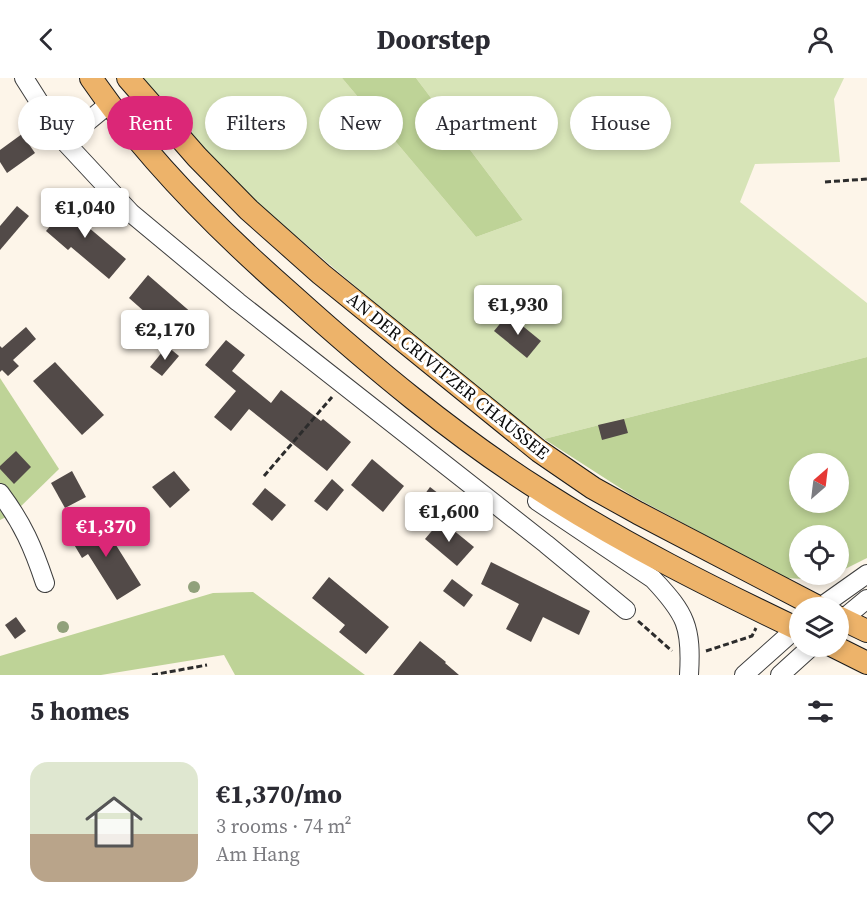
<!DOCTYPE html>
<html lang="en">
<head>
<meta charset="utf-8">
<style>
	body { margin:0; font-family:"Source Serif 4",serif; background:#f7f7f7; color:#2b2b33; height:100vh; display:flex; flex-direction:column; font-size:22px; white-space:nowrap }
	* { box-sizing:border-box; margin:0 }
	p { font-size:20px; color:#7c7c81 }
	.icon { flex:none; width:33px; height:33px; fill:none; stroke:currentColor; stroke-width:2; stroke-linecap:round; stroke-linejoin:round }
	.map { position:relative; height:597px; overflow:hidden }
	.side { display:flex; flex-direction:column; background:#fff; flex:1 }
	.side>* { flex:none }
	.guide { position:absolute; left:18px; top:18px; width:831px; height:54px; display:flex; gap:12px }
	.needle { width:39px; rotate:28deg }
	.controls { position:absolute; left:789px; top:375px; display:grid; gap:12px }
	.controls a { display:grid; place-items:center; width:60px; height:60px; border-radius:50%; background:#fff; box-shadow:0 3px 9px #0003; font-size:30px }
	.price { position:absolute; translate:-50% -51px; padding:0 14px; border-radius:6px; background:#fff; color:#222; font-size:20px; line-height:39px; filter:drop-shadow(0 2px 3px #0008) }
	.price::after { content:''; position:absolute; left:50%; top:36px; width:18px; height:14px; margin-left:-9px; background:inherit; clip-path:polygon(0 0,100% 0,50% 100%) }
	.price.active { background:#db2777; color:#fff }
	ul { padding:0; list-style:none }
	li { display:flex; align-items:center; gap:18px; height:150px; padding:0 30px }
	li span { display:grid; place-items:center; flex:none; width:168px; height:120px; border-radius:18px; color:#555 }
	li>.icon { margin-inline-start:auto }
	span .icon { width:72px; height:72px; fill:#fffc; stroke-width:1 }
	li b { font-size:26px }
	h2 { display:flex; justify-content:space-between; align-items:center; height:72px; padding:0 30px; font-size:26px }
	.chip { padding:0 21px; border-radius:27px; background:#fff; box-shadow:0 3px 9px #0003; font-size:21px; line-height:54px }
	.chip.active { background:#db2777; color:#fff }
	header { display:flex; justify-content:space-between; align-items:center; height:78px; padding:0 30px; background:#fff; font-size:27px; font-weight:700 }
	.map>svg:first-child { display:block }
	.green { fill:#d7e4b7 }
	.forest { fill:#bed397; fill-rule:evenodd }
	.building { fill:#524a48 }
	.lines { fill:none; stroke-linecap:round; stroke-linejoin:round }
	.minor-casing { stroke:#3d3d3d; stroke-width:20 }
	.major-casing { stroke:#1b1b1b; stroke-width:24 }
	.path { stroke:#2c2c2c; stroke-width:3; stroke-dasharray:6 3; stroke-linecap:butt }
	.minor { stroke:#fff; stroke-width:18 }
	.major { stroke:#edb36a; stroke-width:22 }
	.tree { fill:#91a17b }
	.labels { text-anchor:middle; stroke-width:6; stroke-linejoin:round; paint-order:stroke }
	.street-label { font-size:18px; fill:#0a0a0a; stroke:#fff }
</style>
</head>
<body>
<header><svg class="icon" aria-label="back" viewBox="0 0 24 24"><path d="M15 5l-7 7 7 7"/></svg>Doorstep<svg class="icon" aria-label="person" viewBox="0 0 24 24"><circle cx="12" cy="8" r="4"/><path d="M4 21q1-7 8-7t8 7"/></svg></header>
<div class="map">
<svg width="867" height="597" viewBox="0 0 867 597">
	<rect width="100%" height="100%" fill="#fdf5e9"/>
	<polygon class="green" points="142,0 342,0 476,159 523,142 416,0 844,0 834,21 840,84 755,86 740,124 867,225 867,279 544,361 461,298 256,124 202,70"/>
	<g class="forest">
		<polygon points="342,0 416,0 523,142 476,159"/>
		<path d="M 867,279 L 867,480 L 839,494 L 838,458 L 800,458 L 800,496 L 834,497 L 823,502 L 785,500 L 631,417 L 544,361 ZM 800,386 L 838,386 L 838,424 L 800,424 Z"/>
		<polygon points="0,300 59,391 14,435 0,442"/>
		<polygon points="253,514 365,597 235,597 224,577 101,597 0,597 0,578 213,515"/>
	</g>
	<g class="building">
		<polygon points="22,56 35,75 7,95 0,84 0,72"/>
		<polygon points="73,121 95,139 88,149 126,181 109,201 71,169 68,172 46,153"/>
		<polygon points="17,128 29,138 0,172 0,148"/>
		<polygon points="148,197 201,243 184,263 148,232 146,235 129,220"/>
		<polygon points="508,236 541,263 527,280 494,253"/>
		<polygon points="26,249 36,261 13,282 19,288 8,298 2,292 0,294 0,268 2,270"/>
		<polygon points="226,262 245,277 232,293 271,325 281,312 321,343 323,341 351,364 327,393 249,331 231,353 214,339 236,313 205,287"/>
		<polygon points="167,268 179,278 162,298 150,289"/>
		<polygon points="55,284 104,337 82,357 33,303"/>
		<polygon points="624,341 628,355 602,362 598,347"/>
		<polygon points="16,373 31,389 14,406 0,391 0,388"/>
		<polygon points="372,381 404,408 383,434 351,407"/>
		<polygon points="72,393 86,419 65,430 51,405"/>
		<polygon points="174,393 190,412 170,430 152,409"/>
		<polygon points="332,401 344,412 327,433 314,423"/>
		<polygon points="430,409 443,419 435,430 422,420"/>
		<polygon points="265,410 286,427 272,443 252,426"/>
		<polygon points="99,440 141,507 117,522 88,476 82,480 69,458"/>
		<polygon points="441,442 474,469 457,488 425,461"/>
		<polygon points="491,484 590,533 579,557 543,539 531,564 506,551 519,526 481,506"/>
		<polygon points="329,499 389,549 366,576 339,554 345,547 312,520"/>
		<polygon points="452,501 473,517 464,529 443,513"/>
		<polygon points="16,539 26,553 15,561 5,547"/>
		<polygon points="420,563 446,584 445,585 459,597 393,597"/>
	</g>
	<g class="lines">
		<defs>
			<g id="minor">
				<polyline points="24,0 64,63 131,135 238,224 546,466 626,532"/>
				<polyline points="64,63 109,26"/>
				<path d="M 0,415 C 23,446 33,469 45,505"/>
				<path d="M 537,423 L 653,501 C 686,536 692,549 689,597"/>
				<polyline points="819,530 867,496"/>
				<polyline points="838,545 867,521"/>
				<polyline points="744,597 800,547"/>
				<polyline points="780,597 812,568"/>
			</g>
			<g id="major">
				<path d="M 91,0 C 145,79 220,154 292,217 C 371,288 453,357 543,414 C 624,466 712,510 800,552"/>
				<polyline points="128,0 197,79 249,132 321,196 539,373 593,410 638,435 820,530"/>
				<polyline points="838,539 867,553"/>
				<polyline points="833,568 867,585"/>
			</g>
		</defs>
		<use href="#minor" class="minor-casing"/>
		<use href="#major" class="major-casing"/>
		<g class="path">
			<polyline points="825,104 867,101"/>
			<polyline points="264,398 332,319"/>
			<polyline points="809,501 826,504"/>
			<polyline points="638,543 672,573"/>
			<polyline points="706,573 752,558 756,550"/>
			<polyline points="152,597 207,587"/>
		</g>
		<use href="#minor" class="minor"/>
		<use href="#major" class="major"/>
	</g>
	<g class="tree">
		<circle cx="194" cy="509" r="6"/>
		<circle cx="63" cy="549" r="6"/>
	</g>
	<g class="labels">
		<g class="street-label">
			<text transform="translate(448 298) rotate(39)" y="6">AN DER CRIVITZER CHAUSSEE</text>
		</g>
	</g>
</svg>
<div class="controls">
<a><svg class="needle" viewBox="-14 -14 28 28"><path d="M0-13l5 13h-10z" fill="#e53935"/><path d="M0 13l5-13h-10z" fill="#7c7c81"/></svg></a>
<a><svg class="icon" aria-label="locate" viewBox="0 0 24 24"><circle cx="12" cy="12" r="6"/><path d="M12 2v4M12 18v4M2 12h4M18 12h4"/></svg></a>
<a><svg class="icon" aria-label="layers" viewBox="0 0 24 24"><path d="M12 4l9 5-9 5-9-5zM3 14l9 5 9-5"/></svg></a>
</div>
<b class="price" style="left:85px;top:161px">€1,040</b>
<b class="price" style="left:518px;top:258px">€1,930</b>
<b class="price" style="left:165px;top:283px">€2,170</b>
<b class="price" style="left:449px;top:465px">€1,600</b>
<b class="price active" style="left:106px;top:480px">€1,370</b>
<div class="guide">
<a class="chip">Buy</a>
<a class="chip active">Rent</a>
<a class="chip">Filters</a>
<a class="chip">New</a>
<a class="chip">Apartment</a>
<a class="chip">House</a>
</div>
</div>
<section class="side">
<h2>5 homes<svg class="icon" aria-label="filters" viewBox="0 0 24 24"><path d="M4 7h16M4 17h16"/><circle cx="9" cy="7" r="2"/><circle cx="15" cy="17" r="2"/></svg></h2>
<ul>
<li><span style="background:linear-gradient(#dfe7d0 60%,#b9a48a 0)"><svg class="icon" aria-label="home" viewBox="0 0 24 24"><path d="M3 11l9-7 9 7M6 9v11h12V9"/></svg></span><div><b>€1,370/mo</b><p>3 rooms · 74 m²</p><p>Am Hang</p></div><svg class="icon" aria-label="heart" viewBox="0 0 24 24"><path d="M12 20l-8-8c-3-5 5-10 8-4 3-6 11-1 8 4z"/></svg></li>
</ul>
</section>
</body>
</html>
